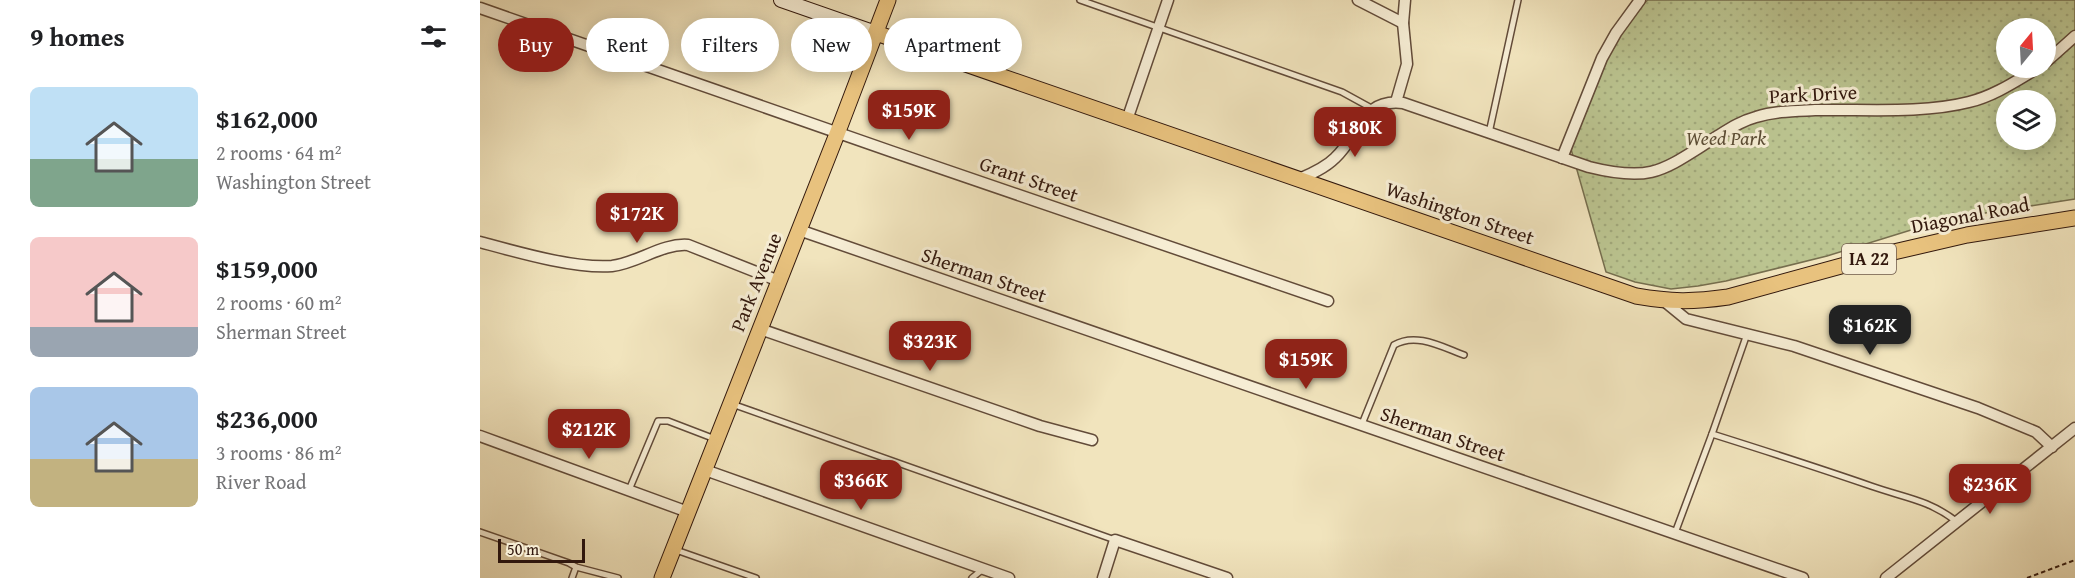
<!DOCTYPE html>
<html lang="en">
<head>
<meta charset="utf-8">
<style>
	body { margin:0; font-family:"Gentium Book Plus",serif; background:#f6f6f6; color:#202124; height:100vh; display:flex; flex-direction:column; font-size:22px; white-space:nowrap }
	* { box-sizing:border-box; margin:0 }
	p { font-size:20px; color:#757577 }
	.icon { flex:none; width:33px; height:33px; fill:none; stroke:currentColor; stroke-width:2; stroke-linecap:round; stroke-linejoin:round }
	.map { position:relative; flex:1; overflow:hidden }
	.sheet { display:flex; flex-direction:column; background:#fff; width:480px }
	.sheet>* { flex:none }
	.hud { position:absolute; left:18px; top:18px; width:570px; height:54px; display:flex; gap:12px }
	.needle { width:39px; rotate:18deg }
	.controls { position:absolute; left:1516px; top:18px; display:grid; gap:12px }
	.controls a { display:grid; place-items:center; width:60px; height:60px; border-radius:50%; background:#fff; box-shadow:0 3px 15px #0003; font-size:30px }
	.scale { position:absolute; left:18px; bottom:15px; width:87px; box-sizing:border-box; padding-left:6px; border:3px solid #32180d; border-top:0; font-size:16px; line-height:21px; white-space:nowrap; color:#32180d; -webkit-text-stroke:4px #f6edd4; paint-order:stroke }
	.price { position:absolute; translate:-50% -51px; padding:0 14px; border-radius:12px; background:#8f2418; color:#fff; font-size:20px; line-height:39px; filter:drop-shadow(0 2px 3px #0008) }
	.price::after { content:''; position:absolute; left:50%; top:36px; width:18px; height:14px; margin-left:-9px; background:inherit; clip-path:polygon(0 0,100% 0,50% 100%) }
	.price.active { background:#222; color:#fff }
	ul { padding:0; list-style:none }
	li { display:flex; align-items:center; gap:18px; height:150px; padding:0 30px }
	li span { display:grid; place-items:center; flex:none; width:168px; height:120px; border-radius:9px; color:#555 }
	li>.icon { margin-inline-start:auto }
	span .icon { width:72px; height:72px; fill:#fffc; stroke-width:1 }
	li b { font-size:26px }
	h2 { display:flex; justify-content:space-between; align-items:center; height:72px; padding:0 30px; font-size:26px }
	.tag { padding:0 21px; border-radius:27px; background:#fff; box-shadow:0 3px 15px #0003; font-size:21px; line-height:54px }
	.tag.active { background:#8f2418; color:#fff }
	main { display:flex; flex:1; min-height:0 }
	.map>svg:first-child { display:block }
	.park { fill:url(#park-dots); stroke:#766e4e; stroke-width:1.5; fill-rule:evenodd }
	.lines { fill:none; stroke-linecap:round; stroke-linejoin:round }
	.service-casing { stroke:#624b39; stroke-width:8 }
	.minor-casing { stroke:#624b39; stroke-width:13 }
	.secondary-casing { stroke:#32180d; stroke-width:16 }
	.primary-casing { stroke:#32180d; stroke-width:17 }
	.path { stroke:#32180d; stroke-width:2; stroke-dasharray:4.5 3; stroke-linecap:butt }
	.service { stroke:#f6edd4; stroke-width:5 }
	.minor { stroke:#f6edd4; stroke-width:10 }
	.secondary { stroke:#f6edd4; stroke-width:14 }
	.primary { stroke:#e8c27e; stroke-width:15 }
	.labels { text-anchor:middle; stroke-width:6; stroke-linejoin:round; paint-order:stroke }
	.shield { fill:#f6edd4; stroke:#6d5849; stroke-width:1.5 }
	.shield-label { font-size:18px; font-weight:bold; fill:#32180d }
	.street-label { font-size:20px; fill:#32180d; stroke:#f6edd4 }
	.park-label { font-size:20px; font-style:italic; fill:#5b4c34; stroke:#f6edd4 }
</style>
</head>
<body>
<main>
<section class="sheet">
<h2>9 homes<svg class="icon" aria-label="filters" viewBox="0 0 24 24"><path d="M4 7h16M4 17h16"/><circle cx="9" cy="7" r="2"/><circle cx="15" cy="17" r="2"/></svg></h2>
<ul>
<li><span style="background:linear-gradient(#bfe0f5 60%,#7fa58c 0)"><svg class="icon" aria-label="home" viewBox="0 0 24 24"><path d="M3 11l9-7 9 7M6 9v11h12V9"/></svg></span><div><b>$162,000</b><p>2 rooms · 64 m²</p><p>Washington Street</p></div></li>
<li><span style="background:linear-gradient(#f6c9c9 75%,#9aa5b1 0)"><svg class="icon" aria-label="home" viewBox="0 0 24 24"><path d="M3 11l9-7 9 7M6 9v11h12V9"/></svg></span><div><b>$159,000</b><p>2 rooms · 60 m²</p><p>Sherman Street</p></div></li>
<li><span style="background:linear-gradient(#a9c7e8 60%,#c2b280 0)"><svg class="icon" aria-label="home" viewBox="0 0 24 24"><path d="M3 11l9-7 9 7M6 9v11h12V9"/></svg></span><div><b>$236,000</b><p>3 rooms · 86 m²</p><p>River Road</p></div></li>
</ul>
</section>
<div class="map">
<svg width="1595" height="578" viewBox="0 0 1595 578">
	<defs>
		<pattern id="park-dots" width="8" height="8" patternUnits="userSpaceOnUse" patternTransform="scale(1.5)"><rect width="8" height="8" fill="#bbc490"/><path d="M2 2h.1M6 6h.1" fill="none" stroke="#a1a87b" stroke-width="1.8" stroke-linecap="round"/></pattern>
	</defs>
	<rect width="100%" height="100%" fill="#f1e4bd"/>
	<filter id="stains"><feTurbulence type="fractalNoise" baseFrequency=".00333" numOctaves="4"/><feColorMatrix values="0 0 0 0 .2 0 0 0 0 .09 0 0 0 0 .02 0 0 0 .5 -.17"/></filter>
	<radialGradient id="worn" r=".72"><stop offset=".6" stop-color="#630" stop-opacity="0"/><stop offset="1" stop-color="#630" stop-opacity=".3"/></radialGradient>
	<path class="park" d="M 1168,0 L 1595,0 L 1595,199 L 1505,213 L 1431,230 L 1347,256 L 1246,281 L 1218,286 L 1191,289 L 1155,282 L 1126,272 L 1091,149 L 1128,52 L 1160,6 ZM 1527,28 L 1566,28 L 1566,68 L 1527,68 ZM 1527,100 L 1566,100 L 1566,140 L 1527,140 Z"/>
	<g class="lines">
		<defs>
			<g id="service">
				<polyline points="600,0 862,92 893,109"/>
				<polyline points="1009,133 1038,0"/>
				<polyline points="252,404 635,540"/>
				<path d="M 882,424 L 914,345 C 936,332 962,347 984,355"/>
				<path d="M 1232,434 C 1286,451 1339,468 1391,486 C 1425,498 1447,499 1476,521"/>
				<polyline points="149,490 178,421 188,421 235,439"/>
				<polyline points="0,532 89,563 96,567 138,578"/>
				<polyline points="1195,533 1232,434 1267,334"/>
				<polyline points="196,550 276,578"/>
				<polyline points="92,578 96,567"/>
				<polyline points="492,578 503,569"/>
			</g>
			<g id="minor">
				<polyline points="878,0 923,23"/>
				<path d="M 0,8 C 282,107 565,205 848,301"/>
				<polyline points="1566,62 1595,36"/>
				<polyline points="916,102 927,64 923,23 925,0"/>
				<polyline points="647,120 688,0"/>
				<polyline points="1082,158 1122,58 1136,33 1160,0"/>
				<path d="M 819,179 C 831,174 845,168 855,158 C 880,135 881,98 923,103 L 1109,167 C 1173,183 1183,170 1236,137 C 1249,129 1261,121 1276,117 C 1295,111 1315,111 1335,110 C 1384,109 1442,114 1489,102 C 1514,96 1536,81 1558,68"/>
				<polyline points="319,230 1323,578"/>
				<path d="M 0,242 C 37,252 95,269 132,266 C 158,263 182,243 208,245 L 299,281"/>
				<polyline points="1184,301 1206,319 1314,346 1498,408 1556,432 1572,447"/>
				<polyline points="280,329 560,426 612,440"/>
				<polyline points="0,436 208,512"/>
				<polyline points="225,470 529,578"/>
				<polyline points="623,578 635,540 747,578"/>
				<polyline points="1406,578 1595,428"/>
			</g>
			<polyline id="secondary" points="301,0 396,33"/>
			<g id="primary">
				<path d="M 396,33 L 1156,296 C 1191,302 1213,302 1248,297 L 1405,254 L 1487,235 L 1595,218"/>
				<polyline points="182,578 357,134 408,0"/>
			</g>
		</defs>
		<use href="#service" class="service-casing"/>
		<use href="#minor" class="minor-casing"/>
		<use href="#secondary" class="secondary-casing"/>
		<use href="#primary" class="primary-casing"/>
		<polyline class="path" points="1547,578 1595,560"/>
		<use href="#service" class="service"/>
		<use href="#minor" class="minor"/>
		<use href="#secondary" class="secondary"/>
		<use href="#primary" class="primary"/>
	</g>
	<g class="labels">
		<rect class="shield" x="1362" y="244" width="54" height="30" rx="4.5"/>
		<g class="shield-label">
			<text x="1389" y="265">IA 22</text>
		</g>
		<g class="street-label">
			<text transform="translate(1333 94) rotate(-3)" y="7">Park Drive</text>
			<text transform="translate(549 179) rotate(19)" y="7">Grant Street</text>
			<text transform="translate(980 213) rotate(19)" y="7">Washington Street</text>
			<text transform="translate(1490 215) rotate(-11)" y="7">Diagonal Road</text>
			<text transform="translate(504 275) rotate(19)" y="7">Sherman Street</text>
			<text transform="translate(276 282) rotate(-68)" y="7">Park Avenue</text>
			<text transform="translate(963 434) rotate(19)" y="7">Sherman Street</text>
		</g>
		<g class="park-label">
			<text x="1246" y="145">Weed Park</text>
		</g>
	</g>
	<rect width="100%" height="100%" filter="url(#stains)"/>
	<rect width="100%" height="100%" fill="url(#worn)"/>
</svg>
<div class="controls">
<a><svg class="needle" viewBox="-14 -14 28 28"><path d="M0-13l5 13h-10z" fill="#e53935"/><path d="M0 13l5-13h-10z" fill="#757577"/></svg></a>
<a><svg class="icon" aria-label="layers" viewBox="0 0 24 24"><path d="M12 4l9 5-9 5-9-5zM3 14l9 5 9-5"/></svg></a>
</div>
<div class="scale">50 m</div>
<b class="price" style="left:429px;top:141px">$159K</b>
<b class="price" style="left:875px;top:158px">$180K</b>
<b class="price" style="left:157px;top:244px">$172K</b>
<b class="price active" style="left:1390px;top:356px">$162K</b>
<b class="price" style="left:450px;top:372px">$323K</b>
<b class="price" style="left:826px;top:390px">$159K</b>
<b class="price" style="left:109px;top:460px">$212K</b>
<b class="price" style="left:381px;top:511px">$366K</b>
<b class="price" style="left:1510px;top:515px">$236K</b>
<div class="hud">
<a class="tag active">Buy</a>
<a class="tag">Rent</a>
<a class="tag">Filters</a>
<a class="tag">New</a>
<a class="tag">Apartment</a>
</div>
</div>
</main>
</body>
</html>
